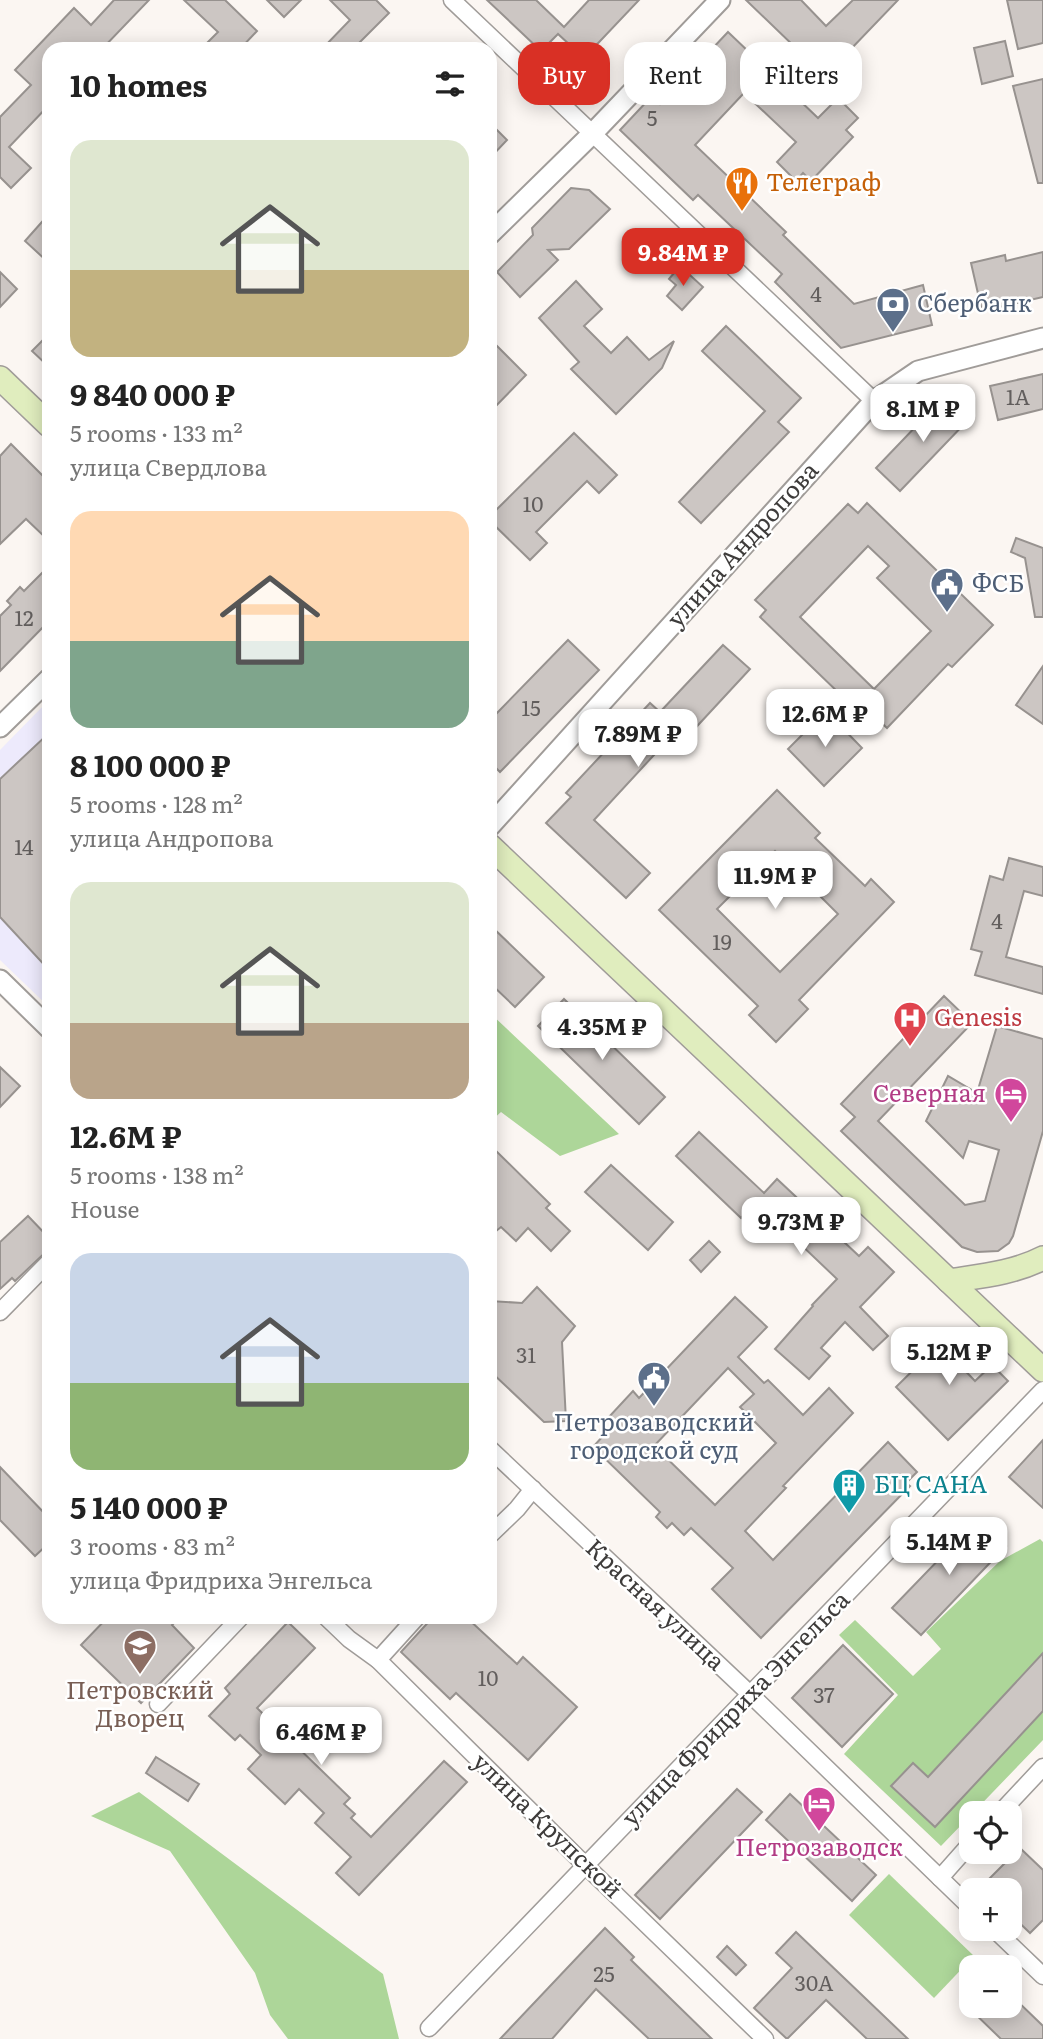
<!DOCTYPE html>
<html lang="en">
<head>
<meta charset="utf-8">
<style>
	body { margin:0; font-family:Literata,serif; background:#f2f2f2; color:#222; height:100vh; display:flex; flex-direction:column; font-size:26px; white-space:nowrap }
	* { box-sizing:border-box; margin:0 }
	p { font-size:23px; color:#767676 }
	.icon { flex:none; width:38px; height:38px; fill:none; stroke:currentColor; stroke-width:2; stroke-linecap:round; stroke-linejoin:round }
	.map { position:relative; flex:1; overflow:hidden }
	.details { position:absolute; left:42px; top:42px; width:455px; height:1582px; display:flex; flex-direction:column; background:#fff; border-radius:21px; box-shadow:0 4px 18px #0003 }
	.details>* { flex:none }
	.banner { position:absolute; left:518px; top:42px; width:420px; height:63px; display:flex; gap:14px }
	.buttons { position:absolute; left:959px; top:1801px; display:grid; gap:14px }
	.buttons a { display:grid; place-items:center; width:63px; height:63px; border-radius:14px; background:#fff; box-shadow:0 4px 18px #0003; font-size:35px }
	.price { position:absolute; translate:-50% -60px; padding:0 16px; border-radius:14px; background:#fff; color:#222; font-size:23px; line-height:46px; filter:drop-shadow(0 2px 4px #0008) }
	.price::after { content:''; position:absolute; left:50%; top:42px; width:21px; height:16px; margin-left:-10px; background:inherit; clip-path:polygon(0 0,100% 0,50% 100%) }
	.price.active { background:#d93025; color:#fff }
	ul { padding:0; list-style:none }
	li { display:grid; align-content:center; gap:14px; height:371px; padding:0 28px }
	li span { display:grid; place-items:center; height:217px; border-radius:21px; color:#555 }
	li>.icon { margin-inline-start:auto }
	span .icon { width:126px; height:126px; fill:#fffc; stroke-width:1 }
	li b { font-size:30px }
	h2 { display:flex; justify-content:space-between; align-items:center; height:84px; padding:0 28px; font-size:30px }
	.chip { padding:0 24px; border-radius:21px; background:#fff; box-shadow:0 4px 18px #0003; font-size:24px; line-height:63px }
	.chip.active { background:#d93025; color:#fff }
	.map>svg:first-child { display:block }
	.commercial { fill:#edeafc }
	.green { fill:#add699 }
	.building { fill:#ccc6c3; stroke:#97928f; stroke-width:2; fill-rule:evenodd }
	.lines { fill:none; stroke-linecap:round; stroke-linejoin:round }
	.minor-casing { stroke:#a09c99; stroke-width:19 }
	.tertiary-casing { stroke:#a09c99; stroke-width:23 }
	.secondary-casing { stroke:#a09c99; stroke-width:26 }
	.minor { stroke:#fff; stroke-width:16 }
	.tertiary { stroke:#fff; stroke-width:19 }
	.secondary { stroke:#e0edbe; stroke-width:23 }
	.labels { text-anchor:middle; stroke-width:5; stroke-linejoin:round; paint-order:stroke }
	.number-label { font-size:21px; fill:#625e5d }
	.food-label { font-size:24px; fill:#c56008; stroke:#fff; text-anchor:start }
	.service-label { font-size:24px; fill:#4e5e75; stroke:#fff; text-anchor:start }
	.street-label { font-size:24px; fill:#3e3c3b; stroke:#fff }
	.health-label { font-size:24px; fill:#be3a42; stroke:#fff; text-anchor:start }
	.hotel-label { font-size:24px; fill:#b23c85; stroke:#fff; text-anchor:end }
	.culture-label { font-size:24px; fill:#0d838f; stroke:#fff; text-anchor:start }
	.education-label { font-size:24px; fill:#785e54; stroke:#fff }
</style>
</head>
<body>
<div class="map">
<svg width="1043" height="2039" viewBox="0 0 1043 2039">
	<rect width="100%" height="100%" fill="#fbf6f2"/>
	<polygon class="commercial" points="49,700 49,1007 0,960 0,750"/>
	<g class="green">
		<polygon points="490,1013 619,1134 560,1156 501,1112 490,1122"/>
		<polygon points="1040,1539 1043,1542 1043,1740 941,1846 844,1754 898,1695 839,1635 855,1620 913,1676 941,1649 926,1632 1000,1561"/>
		<polygon points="139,1792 383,1974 399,2039 288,2039 270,2015 255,1973 170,1851 91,1816"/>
		<polygon points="889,1874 974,1956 934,1998 849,1915"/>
	</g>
	<g class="building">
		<polygon points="114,0 149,0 102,49 49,49 49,105 9,147 31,168 11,188 0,177 0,117 31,85 15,70 74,8 91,25"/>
		<polygon points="184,0 225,0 257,31 240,49 201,49 218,32"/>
		<polygon points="267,0 301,0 284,17"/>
		<polygon points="330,0 376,0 389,13 353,49 322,49 350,20"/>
		<polygon points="487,0 536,0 564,27 589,0 639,0 584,58 558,34 541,51"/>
		<polygon points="746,0 801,0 826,26 853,0 898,0 825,76"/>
		<polygon points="1007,0 1043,0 1043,43 1018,49"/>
		<polygon points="728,32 818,118 838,98 858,118 846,130 853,137 811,181 803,173 796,181 777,162 796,142 744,93 695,145 786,232 783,235 854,304 923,285 932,325 841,348 775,282 782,274 698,195 693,200 620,130 652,96 660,104"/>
		<polygon points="1005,41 1013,76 982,84 974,48"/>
		<polygon points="1043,79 1043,183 1038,183 1013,86"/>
		<polygon points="490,123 507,140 490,158"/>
		<polygon points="571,188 589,190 610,209 569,249 548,250 558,260 520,297 497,272 533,235 532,228"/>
		<polygon points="49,214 49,263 25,241"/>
		<polygon points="1043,252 1043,297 982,311 971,263 1005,255 1006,261"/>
		<polygon points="680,266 703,287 682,310 667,296 676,285 669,279"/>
		<polygon points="0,272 17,289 0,307"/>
		<polygon points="576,281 602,309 584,326 611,353 627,337 649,360 674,341 662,368 616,414 571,369 579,362 539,318"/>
		<polygon points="726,326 801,398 778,422 789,432 701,523 679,502 765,411 702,351"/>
		<polygon points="49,334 49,367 32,351"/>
		<polygon points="490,339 526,375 490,412"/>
		<polygon points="1043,374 1043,409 998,420 990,386"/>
		<polygon points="945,396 969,419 900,491 876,468"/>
		<polygon points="574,433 617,475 599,493 587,481 536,532 547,543 530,560 490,521 490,516"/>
		<polygon points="11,444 49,482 49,541 26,519 0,544 0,456"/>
		<path d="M 867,503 L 993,625 L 952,667 L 948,664 L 887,728 L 848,691 L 843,697 L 760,617 L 766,610 L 755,600 L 848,504 L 858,513 ZM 868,546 L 889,566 L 877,578 L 931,631 L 874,689 L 800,617 Z"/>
		<polygon points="1016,538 1043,548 1043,617 1035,617 1025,558 1011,552"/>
		<polygon points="49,566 49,621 0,671 0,616 11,605 7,601 20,587 24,591"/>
		<polygon points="568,640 599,670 500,772 490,762 490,706 497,713"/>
		<polygon points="723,645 750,669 687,737 678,729 594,820 650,873 626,898 546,823 571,797 566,793 650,703 660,712"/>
		<polygon points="1043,666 1043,724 1016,705"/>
		<polygon points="826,711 862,748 824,786 788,749"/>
		<polygon points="49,733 49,970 0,917 0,779"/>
		<path d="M 777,790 L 820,833 L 815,838 L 865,886 L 871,879 L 894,902 L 799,1000 L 808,1009 L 776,1042 L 749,1015 L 758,1006 L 659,910 ZM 775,851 L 838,914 L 780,972 L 717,909 Z"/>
		<polygon points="1009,858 1043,867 1043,896 1024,891 1006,957 1043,967 1043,994 975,975 982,952 971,949 990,876 1003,880"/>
		<polygon points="490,925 544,977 515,1007 490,983"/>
		<polygon points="944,996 972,1023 878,1121 965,1205 985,1201 999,1150 969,1141 963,1158 926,1121 948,1076 977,1093 997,1026 1043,1039 1043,1131 1013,1236 1009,1243 998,1251 977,1252 962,1247 841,1131 855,1117 841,1104"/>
		<polygon points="564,999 665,1097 639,1124 538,1026"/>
		<polygon points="0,1067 20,1086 0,1107"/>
		<polygon points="699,1132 764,1193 777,1179 859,1256 868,1247 894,1272 860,1307 888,1336 873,1350 845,1322 821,1348 830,1356 809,1379 775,1349 813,1306 812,1305 837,1279 756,1202 741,1218 676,1156"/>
		<polygon points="490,1145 550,1204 546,1208 570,1231 551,1251 528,1228 516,1241 501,1227 490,1236"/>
		<polygon points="611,1165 673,1222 648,1250 585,1192"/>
		<polygon points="28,1216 49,1238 49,1249 15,1281 12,1278 0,1289 0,1242"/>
		<polygon points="709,1241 720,1252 701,1272 690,1260"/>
		<polygon points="537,1287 575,1326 562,1342 566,1421 544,1422 490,1371 490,1301 522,1303"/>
		<path d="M 735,1297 L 767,1327 L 738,1357 L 764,1383 L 768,1380 L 803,1415 L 829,1388 L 853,1413 L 783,1486 L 786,1488 L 745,1531 L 773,1560 L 888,1442 L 917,1472 L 906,1483 L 910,1486 L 761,1638 L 712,1589 L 733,1568 L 691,1528 L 684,1535 L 672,1523 L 667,1528 L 656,1517 L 660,1512 L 593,1447 L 614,1424 L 608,1418 L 633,1391 L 639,1398 ZM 728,1368 L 754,1394 L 740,1407 L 776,1443 L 715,1505 L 654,1446 Z"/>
		<polygon points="955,1329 969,1343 953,1358 975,1381 992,1365 1008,1381 948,1440 896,1387"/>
		<polygon points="1043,1440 1043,1508 1009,1477"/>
		<polygon points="0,1467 49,1518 49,1543 35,1556 0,1520"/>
		<polygon points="978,1519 1006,1546 921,1635 892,1608"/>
		<polygon points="108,1617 180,1617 172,1625 194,1648 141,1703 81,1645"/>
		<polygon points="433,1617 466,1617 517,1664 523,1657 577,1707 528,1760 456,1693 450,1699 401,1652"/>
		<polygon points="288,1622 315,1648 257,1708 350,1798 344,1804 355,1814 351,1818 371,1837 444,1761 467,1782 359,1895 336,1873 351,1857 315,1823 324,1813 299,1789 285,1804 248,1769 261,1755 240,1735 235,1740 209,1716 230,1694 225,1688"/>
		<polygon points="843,1645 893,1694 842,1747 792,1698"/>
		<polygon points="1043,1653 1043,1711 935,1827 891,1786 913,1763 928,1777"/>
		<polygon points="156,1757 199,1784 188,1801 146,1773"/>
		<polygon points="737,1789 762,1812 660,1919 635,1895"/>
		<polygon points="790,1794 876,1875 852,1901 766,1820"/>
		<polygon points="1020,1848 1043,1870 1043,1920 1030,1933 1010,1914 1010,1890 978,1890"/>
		<polygon points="605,1928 634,1957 631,1960 712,2039 649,2039 596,1989 552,2039 500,2039"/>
		<polygon points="796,1932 908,2039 867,2039 826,2000 787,2039 754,2008 792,1968 776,1953"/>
		<polygon points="727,1946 746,1965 736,1975 717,1957"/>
		<polygon points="1010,1994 1043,2026 1043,2039 1001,2039 967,2006 1010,2006"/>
	</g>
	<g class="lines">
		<defs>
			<g id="minor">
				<polyline points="452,0 874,401"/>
				<polyline points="0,1312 49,1262"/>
				<polyline points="490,1449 750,1694 971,1908"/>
				<polyline points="490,1535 517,1509 533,1489"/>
				<polyline points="326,1617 349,1639 378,1660 585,1865 765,2039"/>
				<polyline points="378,1660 417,1617"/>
				<polyline points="158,1704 241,1617"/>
				<polyline points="1000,1813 1043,1767"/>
				<polyline points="940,1878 971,1843"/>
				<polyline points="993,1928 1043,1976"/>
				<polyline points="429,2028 1043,1390"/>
			</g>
			<g id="tertiary">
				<polyline points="490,234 593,133 720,0"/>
				<polyline points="0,727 49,679"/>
				<polyline points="490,826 874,401 918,371 1043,338"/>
				<polyline points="0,980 49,1028"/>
			</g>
			<g id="secondary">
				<polyline points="0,378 49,425"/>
				<polyline points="490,846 1043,1370"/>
				<path d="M 949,1281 C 981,1276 1014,1273 1043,1258"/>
			</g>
		</defs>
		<use href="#minor" class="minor-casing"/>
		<use href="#tertiary" class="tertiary-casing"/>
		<use href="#secondary" class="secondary-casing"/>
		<use href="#minor" class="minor"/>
		<use href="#tertiary" class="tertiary"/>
		<use href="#secondary" class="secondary"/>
	</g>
	<defs>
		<symbol id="restaurant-pin" viewBox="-11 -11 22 30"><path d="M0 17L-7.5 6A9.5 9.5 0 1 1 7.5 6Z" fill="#e8710a" stroke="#fff"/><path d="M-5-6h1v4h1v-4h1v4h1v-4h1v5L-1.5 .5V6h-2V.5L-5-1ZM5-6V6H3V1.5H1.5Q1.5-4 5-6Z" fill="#fff"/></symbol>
		<symbol id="bank-pin" viewBox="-11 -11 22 30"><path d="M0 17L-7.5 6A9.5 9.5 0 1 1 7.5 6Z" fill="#5c6f8a" stroke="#fff"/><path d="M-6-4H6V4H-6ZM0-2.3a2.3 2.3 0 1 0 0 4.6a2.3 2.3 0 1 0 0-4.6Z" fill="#fff"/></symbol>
		<symbol id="civic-pin" viewBox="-11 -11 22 30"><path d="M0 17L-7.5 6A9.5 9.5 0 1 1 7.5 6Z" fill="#5c6f8a" stroke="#fff"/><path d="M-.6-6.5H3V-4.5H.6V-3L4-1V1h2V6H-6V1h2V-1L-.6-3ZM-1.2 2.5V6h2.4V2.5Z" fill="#fff"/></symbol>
		<symbol id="hospital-pin" viewBox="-11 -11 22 30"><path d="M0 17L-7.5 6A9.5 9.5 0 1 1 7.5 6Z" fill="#e0444e" stroke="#fff"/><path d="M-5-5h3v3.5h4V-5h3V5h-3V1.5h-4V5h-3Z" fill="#fff"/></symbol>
		<symbol id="hotel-pin" viewBox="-11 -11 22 30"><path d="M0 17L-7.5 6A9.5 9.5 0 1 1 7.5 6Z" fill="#d1479c" stroke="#fff"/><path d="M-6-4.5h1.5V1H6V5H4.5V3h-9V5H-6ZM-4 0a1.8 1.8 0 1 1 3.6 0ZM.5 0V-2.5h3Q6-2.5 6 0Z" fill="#fff"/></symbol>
		<symbol id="building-pin" viewBox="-11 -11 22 30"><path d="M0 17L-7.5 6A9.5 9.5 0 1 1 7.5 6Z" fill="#0f9aa8" stroke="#fff"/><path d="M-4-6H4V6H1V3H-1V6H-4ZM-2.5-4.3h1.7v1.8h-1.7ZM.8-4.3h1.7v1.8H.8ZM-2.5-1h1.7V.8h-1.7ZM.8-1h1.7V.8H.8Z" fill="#fff"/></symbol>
		<symbol id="school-pin" viewBox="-11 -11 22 30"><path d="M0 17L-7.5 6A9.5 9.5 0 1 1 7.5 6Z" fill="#8d6e63" stroke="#fff"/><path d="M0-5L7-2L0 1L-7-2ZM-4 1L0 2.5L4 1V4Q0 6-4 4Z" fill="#fff"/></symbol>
	</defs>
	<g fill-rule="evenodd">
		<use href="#restaurant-pin" x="723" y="164" width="38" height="52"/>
		<use href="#bank-pin" x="874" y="285" width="38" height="52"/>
		<use href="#civic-pin" x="928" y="565" width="38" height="52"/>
		<use href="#hospital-pin" x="891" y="999" width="38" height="52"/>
		<use href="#hotel-pin" x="992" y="1075" width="38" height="52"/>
		<use href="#civic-pin" x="635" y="1359" width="38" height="52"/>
		<use href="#building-pin" x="830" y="1466" width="38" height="52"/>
		<use href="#school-pin" x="121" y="1627" width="38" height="52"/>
		<use href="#hotel-pin" x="800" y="1784" width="38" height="52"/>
	</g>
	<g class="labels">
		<g class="number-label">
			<text x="652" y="126">5</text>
			<text x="816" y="302">4</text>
			<text x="1018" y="405">1А</text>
			<text x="533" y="512">10</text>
			<text x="24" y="626">12</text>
			<text x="531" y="716">15</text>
			<text x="24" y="855">14</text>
			<text x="997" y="929">4</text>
			<text x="722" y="950">19</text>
			<text x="526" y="1363">31</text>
			<text x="488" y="1686">10</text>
			<text x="824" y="1703">37</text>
			<text x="604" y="1982">25</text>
			<text x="814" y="1991">30А</text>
		</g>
		<g class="food-label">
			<text x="766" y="191">Телеграф</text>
		</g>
		<g class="service-label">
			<text x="917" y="312">Сбербанк</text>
			<text x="972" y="592">ФСБ</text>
			<text x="654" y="1431" text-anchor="middle">Петрозаводский<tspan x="654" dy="28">городской суд</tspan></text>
		</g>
		<g class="street-label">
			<text transform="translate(743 545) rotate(-48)" y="8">улица Андропова</text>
			<text transform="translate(655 1605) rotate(43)" y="8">Красная улица</text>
			<text transform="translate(736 1709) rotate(-46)" y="8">улица Фридриха Энгельса</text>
			<text transform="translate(547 1826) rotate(44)" y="8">улица Крупской</text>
		</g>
		<g class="health-label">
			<text x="934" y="1026">Genesis</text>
		</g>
		<g class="hotel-label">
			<text x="986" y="1102">Северная</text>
			<text x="819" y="1856" text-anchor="middle">Петрозаводск</text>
		</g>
		<g class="culture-label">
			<text x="874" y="1493">БЦ САНА</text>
		</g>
		<g class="education-label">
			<text x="140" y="1699">Петровский<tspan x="140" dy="28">Дворец</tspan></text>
		</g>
	</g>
</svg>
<div class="buttons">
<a><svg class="icon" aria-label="locate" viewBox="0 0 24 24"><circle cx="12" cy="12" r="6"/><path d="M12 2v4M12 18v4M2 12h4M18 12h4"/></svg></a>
<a>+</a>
<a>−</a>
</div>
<b class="price active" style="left:683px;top:288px">9.84M ₽</b>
<b class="price" style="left:923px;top:444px">8.1M ₽</b>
<b class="price" style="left:825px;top:749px">12.6M ₽</b>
<b class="price" style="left:638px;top:769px">7.89M ₽</b>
<b class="price" style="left:775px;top:911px">11.9M ₽</b>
<b class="price" style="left:602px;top:1062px">4.35M ₽</b>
<b class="price" style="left:801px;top:1257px">9.73M ₽</b>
<b class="price" style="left:949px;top:1387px">5.12M ₽</b>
<b class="price" style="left:949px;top:1577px">5.14M ₽</b>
<b class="price" style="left:321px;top:1767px">6.46M ₽</b>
<div class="banner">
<a class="chip active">Buy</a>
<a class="chip">Rent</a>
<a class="chip">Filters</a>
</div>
<section class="details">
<h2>10 homes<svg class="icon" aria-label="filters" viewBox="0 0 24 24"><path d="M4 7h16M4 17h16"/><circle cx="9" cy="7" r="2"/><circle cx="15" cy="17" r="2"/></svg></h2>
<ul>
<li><span style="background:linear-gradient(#dfe7d0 60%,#c2b280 0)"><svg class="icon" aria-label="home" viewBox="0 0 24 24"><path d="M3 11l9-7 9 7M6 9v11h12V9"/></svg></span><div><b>9 840 000 ₽</b><p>5 rooms · 133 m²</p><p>улица Свердлова</p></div></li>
<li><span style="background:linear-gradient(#ffd9b3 60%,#7fa58c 0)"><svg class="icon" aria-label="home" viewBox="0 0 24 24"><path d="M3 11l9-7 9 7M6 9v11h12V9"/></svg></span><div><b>8 100 000 ₽</b><p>5 rooms · 128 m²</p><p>улица Андропова</p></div></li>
<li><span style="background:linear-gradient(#dfe7d0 65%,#b9a48a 0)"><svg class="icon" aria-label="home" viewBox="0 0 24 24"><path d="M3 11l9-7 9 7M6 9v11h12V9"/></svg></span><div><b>12.6M ₽</b><p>5 rooms · 138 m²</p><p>House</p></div></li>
<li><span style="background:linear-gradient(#c9d6e8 60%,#8fb573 0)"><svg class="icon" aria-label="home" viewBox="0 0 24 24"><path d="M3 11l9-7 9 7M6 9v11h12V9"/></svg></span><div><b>5 140 000 ₽</b><p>3 rooms · 83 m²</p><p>улица Фридриха Энгельса</p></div></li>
</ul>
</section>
</div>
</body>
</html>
